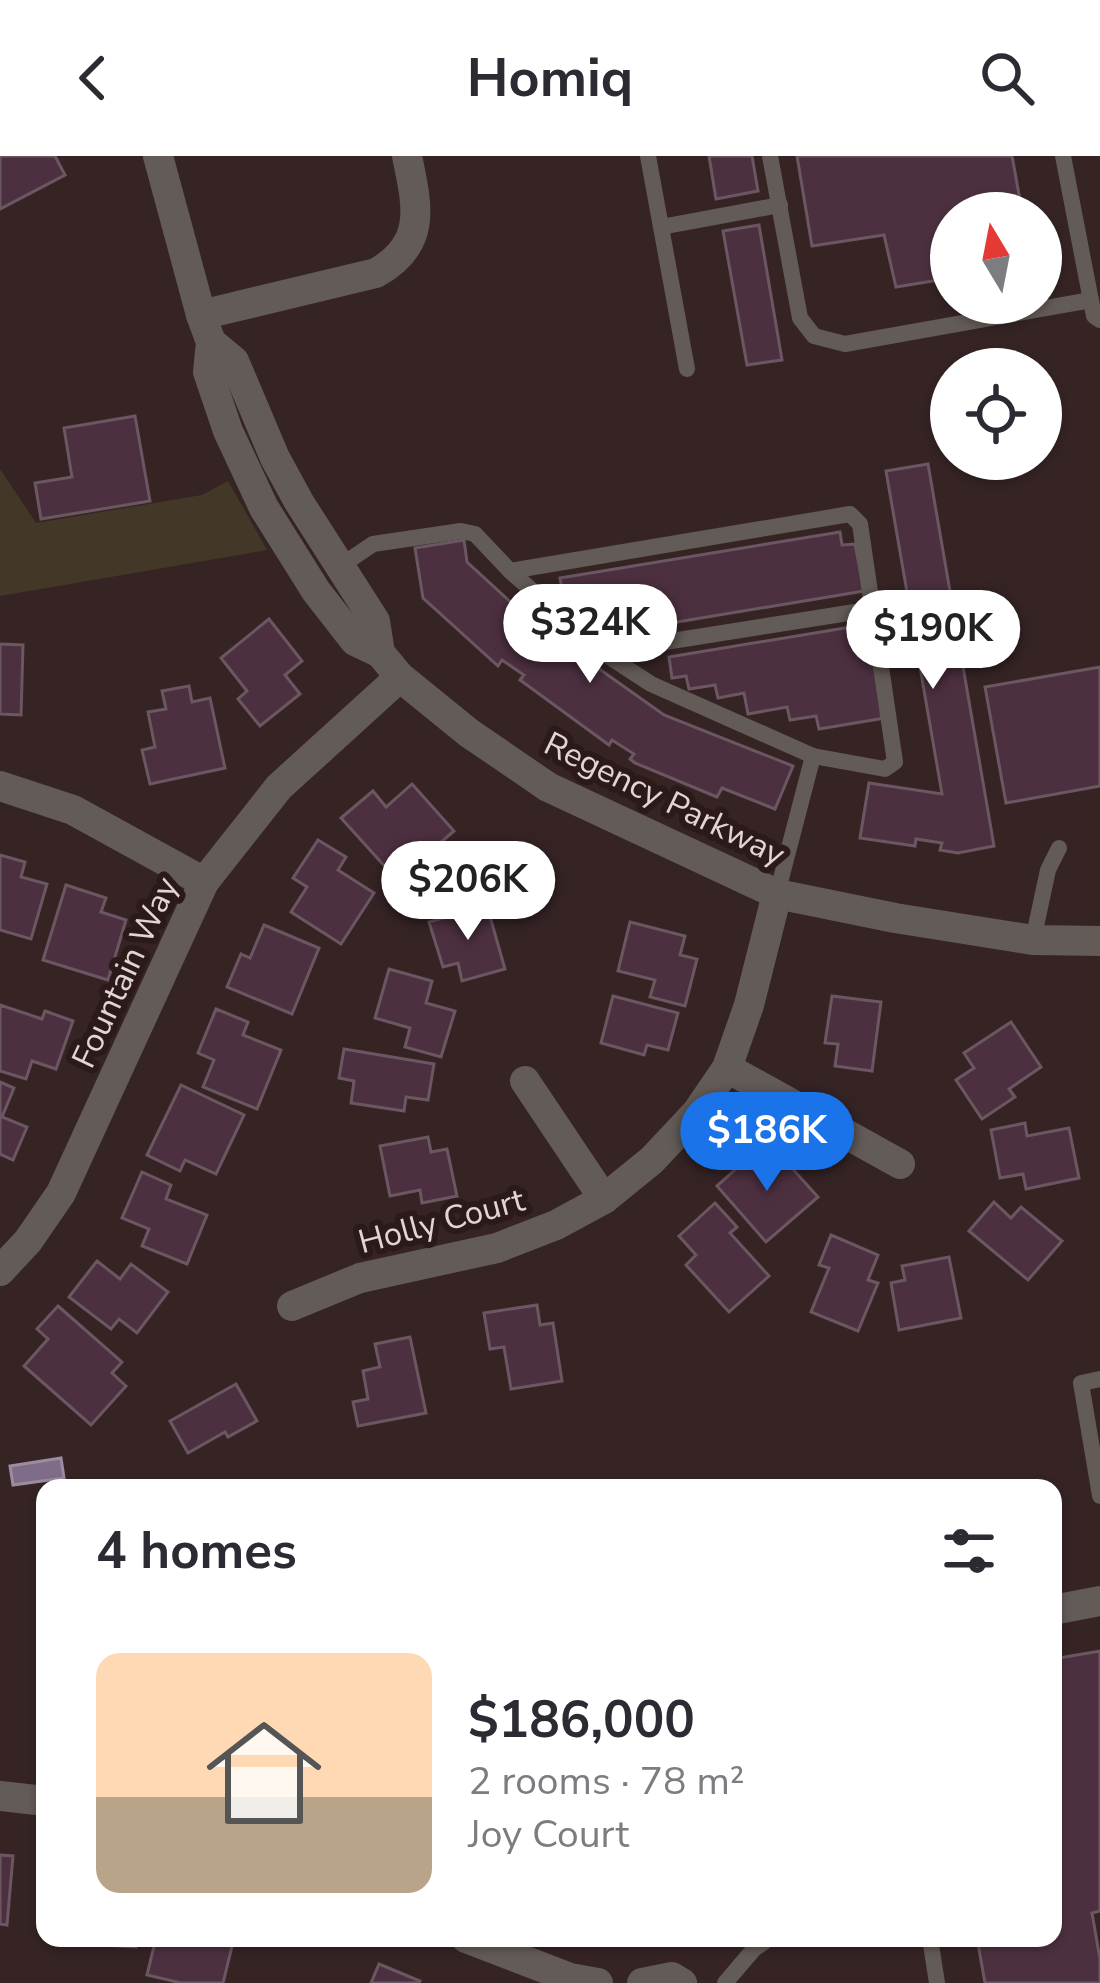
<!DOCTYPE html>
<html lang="en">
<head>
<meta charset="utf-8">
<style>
	body { margin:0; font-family:"Nunito Sans",sans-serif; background:#f2f2f3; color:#2b2b33; height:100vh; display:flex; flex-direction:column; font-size:45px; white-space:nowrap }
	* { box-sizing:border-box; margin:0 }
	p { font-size:39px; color:#7c7c81 }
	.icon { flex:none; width:66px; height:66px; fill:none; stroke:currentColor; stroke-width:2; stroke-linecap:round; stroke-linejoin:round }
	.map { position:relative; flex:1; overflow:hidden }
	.side { position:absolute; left:36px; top:1323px; width:1026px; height:468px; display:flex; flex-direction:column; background:#fff; border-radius:24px; box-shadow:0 3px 9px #0004 }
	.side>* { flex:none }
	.needle { width:78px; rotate:350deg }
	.fabs { position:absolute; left:930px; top:36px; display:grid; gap:24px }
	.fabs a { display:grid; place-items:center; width:132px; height:132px; border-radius:50%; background:#fff; box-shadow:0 3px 9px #0004; font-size:60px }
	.price { position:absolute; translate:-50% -102px; padding:0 27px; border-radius:42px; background:#fff; color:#222; font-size:39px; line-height:78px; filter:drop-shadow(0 3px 6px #0008) }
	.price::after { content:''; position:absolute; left:50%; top:72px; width:36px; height:27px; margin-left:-18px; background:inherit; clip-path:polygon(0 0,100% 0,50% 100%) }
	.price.selected { background:#1a73e8; color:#fff }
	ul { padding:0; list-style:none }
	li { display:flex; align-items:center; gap:36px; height:300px; padding:0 60px }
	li+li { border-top:3px solid #e1e1e2 }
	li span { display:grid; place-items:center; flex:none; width:336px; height:240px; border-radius:24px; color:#555 }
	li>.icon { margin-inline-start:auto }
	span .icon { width:144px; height:144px; fill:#fffc; stroke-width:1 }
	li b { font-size:51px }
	h2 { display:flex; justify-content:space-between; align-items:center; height:144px; padding:0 60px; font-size:51px }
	header { display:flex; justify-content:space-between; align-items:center; height:156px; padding:0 60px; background:#fff; font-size:54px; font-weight:700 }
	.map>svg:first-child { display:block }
	.green { fill:#433827 }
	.water { fill:#7f6c88; stroke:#9d8c9f; stroke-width:3 }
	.building { fill:#4d3040; stroke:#6a5761; stroke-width:3 }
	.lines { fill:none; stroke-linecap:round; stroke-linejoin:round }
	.service { stroke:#635b57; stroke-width:16 }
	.minor { stroke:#635b57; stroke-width:30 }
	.labels { text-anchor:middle; stroke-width:12; stroke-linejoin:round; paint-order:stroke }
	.street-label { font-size:33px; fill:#e2d5d6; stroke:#2c1a1b }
</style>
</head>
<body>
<header><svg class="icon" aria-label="back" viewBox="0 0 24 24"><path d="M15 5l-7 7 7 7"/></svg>Homiq<svg class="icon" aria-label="search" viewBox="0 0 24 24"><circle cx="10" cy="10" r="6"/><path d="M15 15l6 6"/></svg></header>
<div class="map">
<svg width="1100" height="1827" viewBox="0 0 1100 1827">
	<rect width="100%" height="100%" fill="#362425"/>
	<polygon class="green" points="0,313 36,367 202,339 228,325 267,394 0,440"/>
	<polygon class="water" points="61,1302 64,1322 13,1329 10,1310"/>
	<g class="building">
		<polygon points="0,0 55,0 65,19 0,53"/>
		<polygon points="709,0 752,0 758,35 716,43"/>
		<polygon points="797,0 1012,0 1022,55 951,57 951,122 896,131 884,79 812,90"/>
		<polygon points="759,69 782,204 747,209 723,75"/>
		<polygon points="135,260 150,345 41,363 35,327 72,321 64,272"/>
		<polygon points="928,308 994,690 958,697 940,694 942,687 916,683 915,690 860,682 869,627 942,638 886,315"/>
		<polygon points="840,376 842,389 855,388 864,435 611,477 608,463 595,466 593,452 579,455 577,441 564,444 560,422"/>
		<polygon points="464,384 467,406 529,463 664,559 793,610 775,653 722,632 717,641 635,607 630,603 634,598 612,584 609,589 520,524 524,519 502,504 498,510 423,442 415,392"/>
		<polygon points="269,463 302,505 285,519 300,538 260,570 238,543 247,535 221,502"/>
		<polygon points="869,468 885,562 819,573 816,560 790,564 787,551 748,558 744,537 718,542 715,529 689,533 686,520 672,522 669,501"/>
		<polygon points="0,488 23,489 21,559 0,558"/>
		<polygon points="1100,511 1100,630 1006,647 985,531"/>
		<polygon points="189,530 192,546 210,542 225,612 150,628 142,594 155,591 148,556 166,553 162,535"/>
		<polygon points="412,628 454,675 397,724 341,662 373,635 386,651"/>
		<polygon points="318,684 346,701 338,714 374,737 341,788 291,756 307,731 293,722"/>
		<polygon points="0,699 25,706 21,721 47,728 31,783 0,774"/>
		<polygon points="66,729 106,742 101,756 126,764 108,824 43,804"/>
		<polygon points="487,750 505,813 462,825 458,807 443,811 429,766"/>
		<polygon points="630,766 685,780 680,799 697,803 685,850 650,841 655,824 618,815"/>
		<polygon points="264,769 319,792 292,858 227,831 241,798 250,802"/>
		<polygon points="389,813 432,825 426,847 455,855 441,901 405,891 410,872 375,862"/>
		<polygon points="613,840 678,857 668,894 647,889 644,899 601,887"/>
		<polygon points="832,840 881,846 872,915 835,910 838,888 825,887"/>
		<polygon points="0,849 42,863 45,855 73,865 56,913 32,905 26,923 0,915"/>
		<polygon points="216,853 248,866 243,879 281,894 257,953 203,931 214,904 198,897"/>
		<polygon points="1011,866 1041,911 1009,933 1015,941 982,963 956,924 974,912 964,897"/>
		<polygon points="344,893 434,908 428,944 406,941 404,955 351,947 354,925 339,922"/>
		<polygon points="0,926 14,932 2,961 27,971 13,1004 0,998"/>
		<polygon points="181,929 244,959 216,1018 185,1004 180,1015 147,999"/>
		<polygon points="1025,967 1027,980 1069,972 1079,1022 1026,1033 1023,1018 1000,1022 991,974"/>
		<polygon points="428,981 431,996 447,993 457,1040 422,1047 420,1034 390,1040 380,990"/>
		<polygon points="754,997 767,1012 781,1000 818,1041 766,1086 717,1030"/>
		<polygon points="142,1016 171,1029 166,1043 207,1059 187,1108 142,1090 149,1073 122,1062"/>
		<polygon points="994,1046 1011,1062 1021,1051 1062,1085 1028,1124 969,1075"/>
		<polygon points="715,1047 737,1071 730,1077 769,1120 729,1156 686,1109 696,1099 679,1080"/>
		<polygon points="831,1079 878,1099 868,1124 878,1127 858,1175 811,1156 829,1112 819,1109"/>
		<polygon points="949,1101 961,1162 899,1174 891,1127 905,1124 902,1110"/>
		<polygon points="97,1105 120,1123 131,1108 168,1136 137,1177 119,1163 111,1173 69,1141"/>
		<polygon points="537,1149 540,1169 553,1167 562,1225 511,1233 504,1191 490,1193 484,1157"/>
		<polygon points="58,1150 122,1206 112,1217 126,1230 91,1269 24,1210 48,1183 37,1173"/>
		<polygon points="410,1181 426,1257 358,1270 353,1246 368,1243 363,1215 380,1211 375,1188"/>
		<polygon points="236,1228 257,1265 228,1281 225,1276 188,1297 170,1265"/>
		<polygon points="1100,1495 1100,1755 1092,1757 1100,1803 1100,1827 985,1827 977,1782 1053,1782 1053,1503"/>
		<polygon points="0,1699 13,1700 7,1769 0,1768"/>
		<polygon points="70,1782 137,1782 136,1791 70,1787"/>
		<polygon points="156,1782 234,1782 223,1827 181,1827 147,1819"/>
		<polygon points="379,1808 420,1825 419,1827 371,1827"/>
	</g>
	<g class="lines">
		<g class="service">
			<polyline points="648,0 687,213"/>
			<polyline points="770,0 800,162 814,180 845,188 1091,144"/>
			<polyline points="1063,0 1094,160 1100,164"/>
			<polyline points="661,71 780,49"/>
			<polyline points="339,411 373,388 461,375 475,378 510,415 602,496 651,528 813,600 777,738"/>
			<polyline points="510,415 850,358 860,368 895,606 885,613 813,600"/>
			<polyline points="602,496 874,453"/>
			<polyline points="1033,784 1048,714 1059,692"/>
			<polyline points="1100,1223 1081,1227 1100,1340"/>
			<polyline points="930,1782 937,1827"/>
			<polyline points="725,1827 754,1793 770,1782"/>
		</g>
		<g class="minor">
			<polyline points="158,0 201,159 211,186 208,216 228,275 264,352 316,435 355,485 380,497 400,521 469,577 548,631 777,738 895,762 1033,784 1100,785"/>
			<path d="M 201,159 L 376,117 C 428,88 417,49 407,0"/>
			<polyline points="211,186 234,205 275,302 299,346 375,465 380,497"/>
			<polyline points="0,630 73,654 204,726"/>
			<polyline points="727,912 900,1008"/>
			<polyline points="525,925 604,1043"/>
			<polyline points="0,1115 28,1085 61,1037 204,726 279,631 400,521"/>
			<polyline points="292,1150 360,1122 497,1092 556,1069 604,1043 652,1004 697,956 727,912 749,849 777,738"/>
			<polyline points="1053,1454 1100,1445"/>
			<polyline points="0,1640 45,1645"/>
			<polyline points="466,1782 570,1822 598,1827"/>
			<polyline points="642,1827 672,1821 682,1827"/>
		</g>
	</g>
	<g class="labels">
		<g class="street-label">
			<text transform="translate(665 642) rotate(26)" y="12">Regency Parkway</text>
			<text transform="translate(124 816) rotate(-65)" y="12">Fountain Way</text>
			<text transform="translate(441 1064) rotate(-15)" y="12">Holly Court</text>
		</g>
	</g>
</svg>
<div class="fabs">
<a><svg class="needle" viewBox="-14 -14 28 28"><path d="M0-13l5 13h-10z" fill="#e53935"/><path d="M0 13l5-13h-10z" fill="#7c7c81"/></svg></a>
<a><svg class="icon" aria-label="locate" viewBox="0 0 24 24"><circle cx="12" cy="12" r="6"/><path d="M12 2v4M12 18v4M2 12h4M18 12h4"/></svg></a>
</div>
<b class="price" style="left:590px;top:530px">$324K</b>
<b class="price" style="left:933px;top:536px">$190K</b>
<b class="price" style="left:468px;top:787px">$206K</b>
<b class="price selected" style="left:767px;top:1038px">$186K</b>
<section class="side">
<h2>4 homes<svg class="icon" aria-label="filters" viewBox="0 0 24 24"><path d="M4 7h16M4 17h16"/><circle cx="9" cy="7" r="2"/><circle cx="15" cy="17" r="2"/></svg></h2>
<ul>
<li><span style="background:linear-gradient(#ffd9b3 60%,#b9a48a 0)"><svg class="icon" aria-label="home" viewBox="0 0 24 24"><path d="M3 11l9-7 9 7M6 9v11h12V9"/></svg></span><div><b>$186,000</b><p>2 rooms · 78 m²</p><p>Joy Court</p></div></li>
</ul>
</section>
</div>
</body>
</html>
